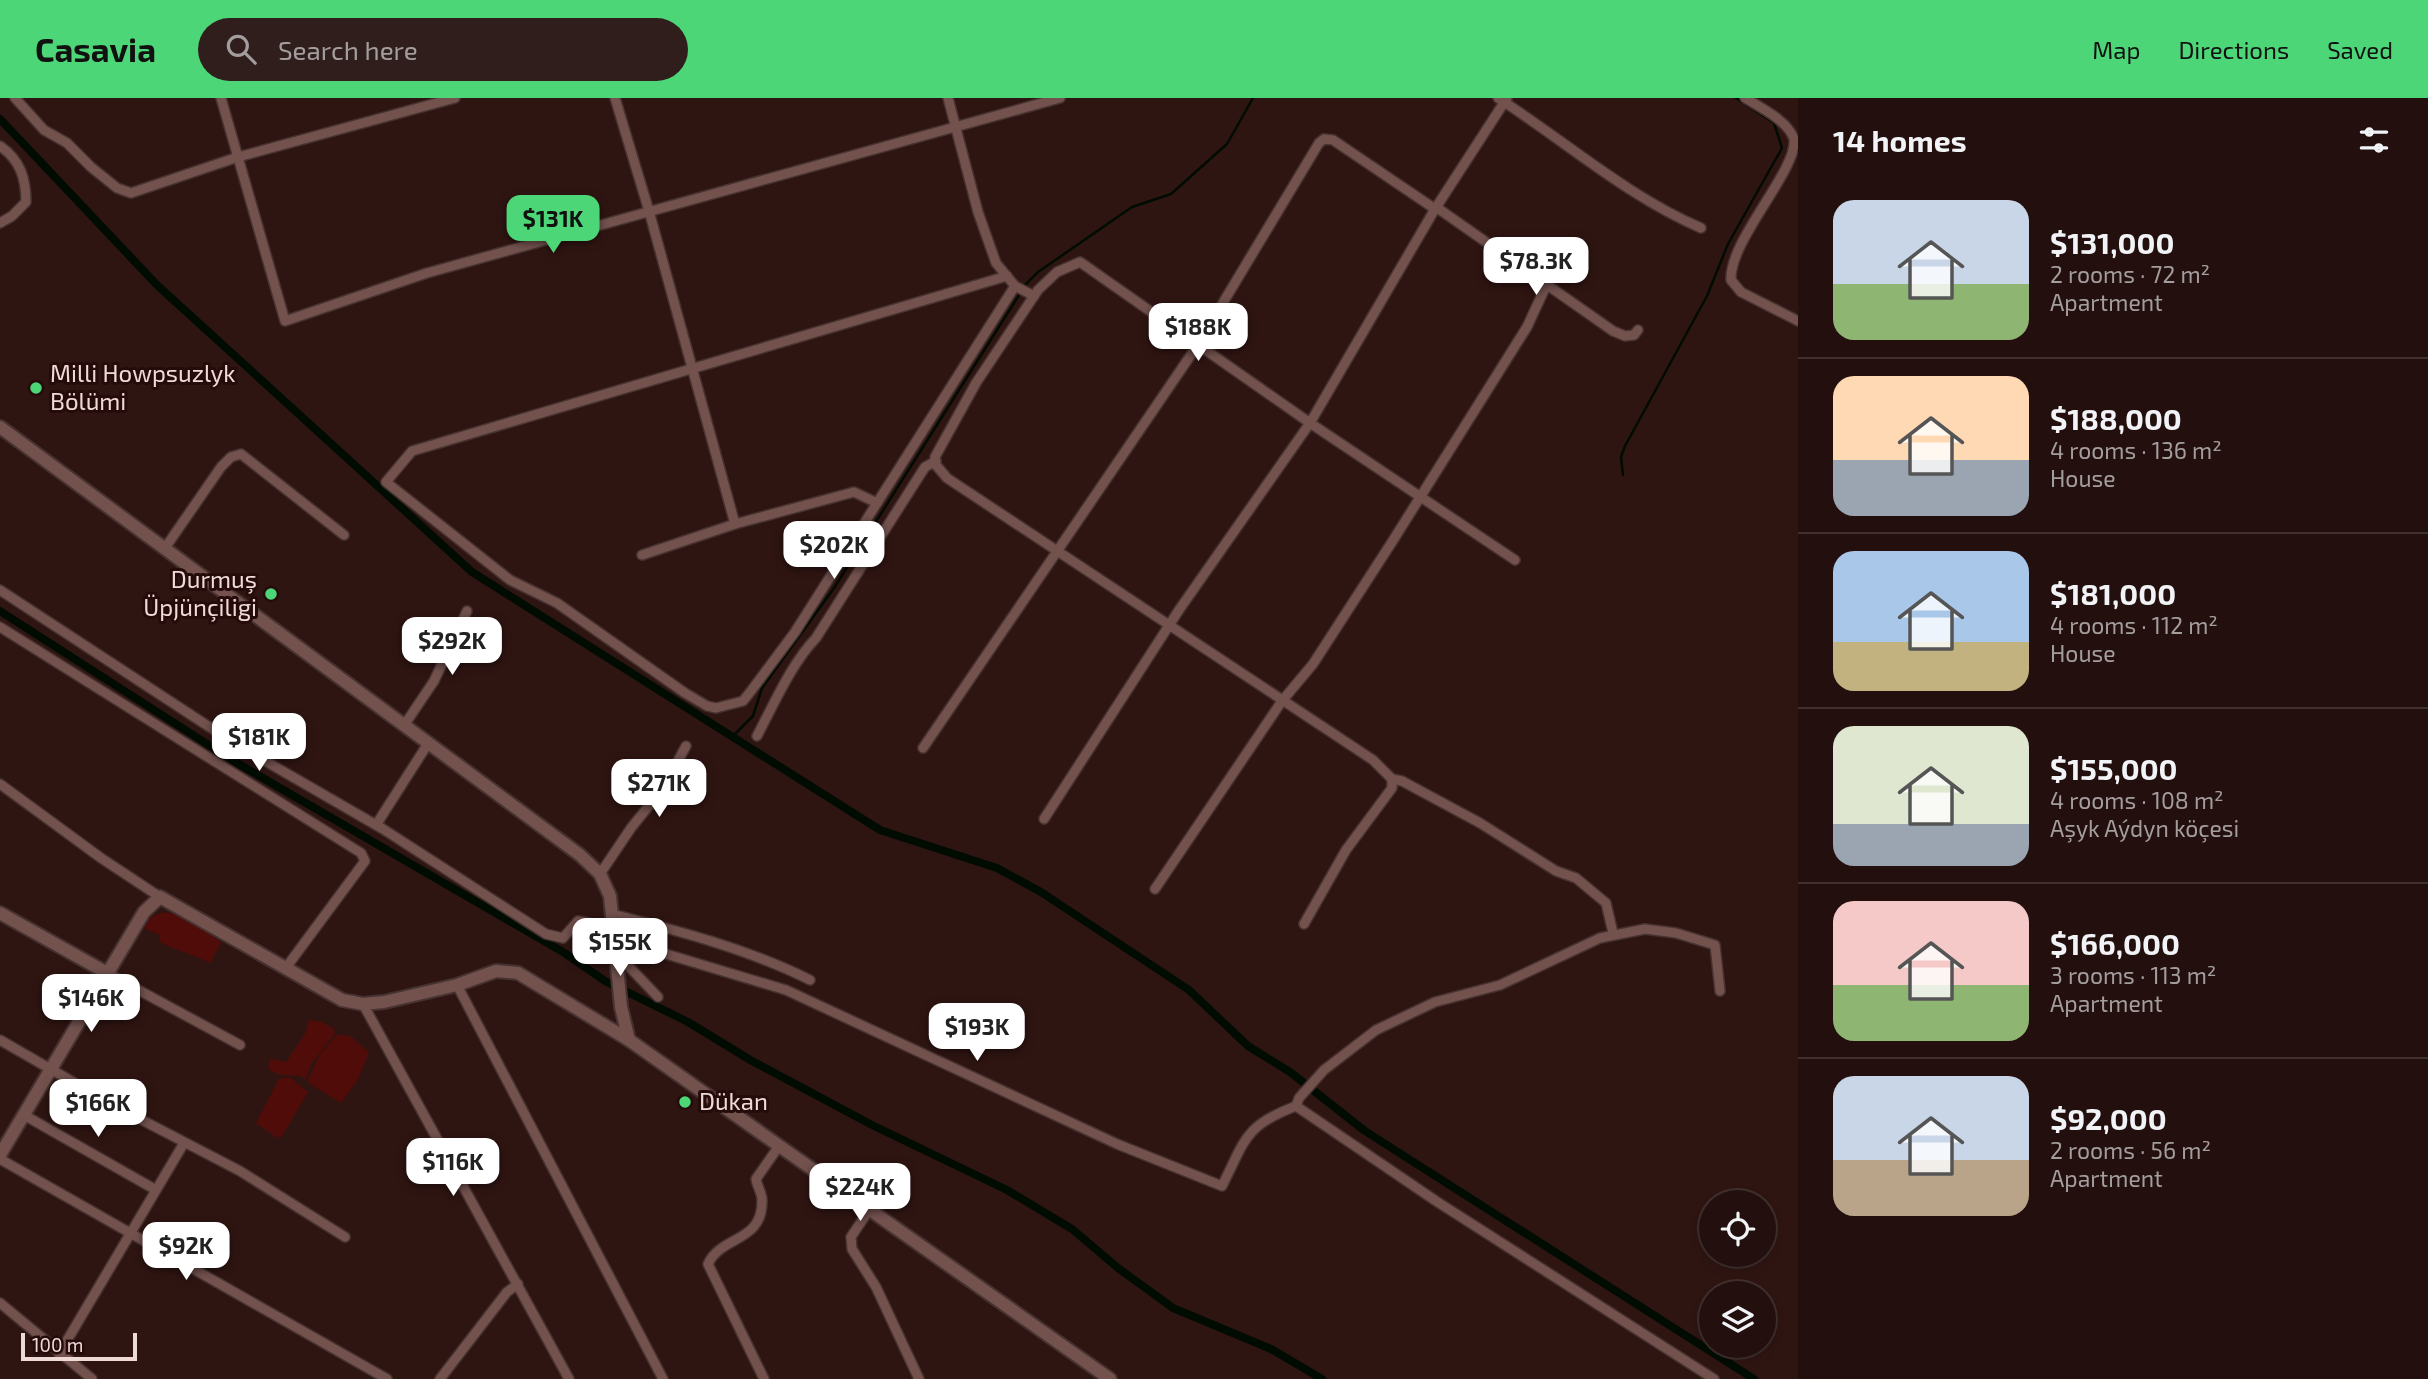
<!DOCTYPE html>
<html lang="en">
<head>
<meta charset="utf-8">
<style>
	body { margin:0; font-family:"Exo 2",sans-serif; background:#2f1e1c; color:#f1f3f6; height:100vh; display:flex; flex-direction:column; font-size:26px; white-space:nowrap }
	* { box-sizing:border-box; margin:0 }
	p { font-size:23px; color:#a39d9e }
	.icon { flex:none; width:38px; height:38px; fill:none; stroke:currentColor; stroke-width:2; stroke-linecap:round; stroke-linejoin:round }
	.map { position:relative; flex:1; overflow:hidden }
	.panel { display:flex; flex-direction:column; background:#23100e; width:630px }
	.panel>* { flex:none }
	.tools { position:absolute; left:1699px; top:1092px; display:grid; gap:14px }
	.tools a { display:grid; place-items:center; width:77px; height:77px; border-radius:50%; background:#23100e; box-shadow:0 4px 10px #0003,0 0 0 2px #40302e; font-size:35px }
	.scale { position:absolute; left:21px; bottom:18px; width:116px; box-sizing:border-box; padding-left:7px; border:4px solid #eedad7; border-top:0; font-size:19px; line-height:24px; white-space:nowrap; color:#eedad7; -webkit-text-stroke:5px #250b09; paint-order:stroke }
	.price { position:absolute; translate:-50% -60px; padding:0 16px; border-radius:14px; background:#fff; color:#222; font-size:23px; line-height:46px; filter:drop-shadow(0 2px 4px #0008) }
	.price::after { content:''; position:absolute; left:50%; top:42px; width:21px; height:16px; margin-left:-10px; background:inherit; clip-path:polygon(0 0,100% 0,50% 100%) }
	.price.on { background:#4cd677; color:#111 }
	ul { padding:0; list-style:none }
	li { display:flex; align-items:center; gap:21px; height:175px; padding:0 35px }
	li+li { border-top:2px solid #40302e }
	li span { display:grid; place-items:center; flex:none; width:196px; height:140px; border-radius:21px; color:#555 }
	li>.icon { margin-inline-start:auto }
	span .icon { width:84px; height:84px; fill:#fffc; stroke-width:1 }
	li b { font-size:30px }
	h2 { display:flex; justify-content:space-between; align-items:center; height:84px; padding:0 35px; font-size:30px }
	header { display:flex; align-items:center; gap:42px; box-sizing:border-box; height:98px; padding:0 35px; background:#4cd677; color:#111 }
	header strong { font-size:33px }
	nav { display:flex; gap:38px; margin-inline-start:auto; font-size:24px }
	.search { width:490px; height:63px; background:#2f1e1c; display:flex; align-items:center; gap:18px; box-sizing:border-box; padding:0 24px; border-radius:38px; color:#a39d9e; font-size:26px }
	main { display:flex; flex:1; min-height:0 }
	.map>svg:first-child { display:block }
	.green { fill:#4f0c09 }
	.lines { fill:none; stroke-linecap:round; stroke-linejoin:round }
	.stream { stroke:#000c02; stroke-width:2.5 }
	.canal { stroke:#000c02; stroke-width:8 }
	.street-casing { stroke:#463230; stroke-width:12 }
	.secondary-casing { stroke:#463230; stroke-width:16 }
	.street { stroke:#73524e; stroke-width:9 }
	.secondary { stroke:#73524e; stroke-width:12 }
	.poi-dot { fill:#4cd677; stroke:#250b09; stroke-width:2.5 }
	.labels { text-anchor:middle; stroke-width:6; stroke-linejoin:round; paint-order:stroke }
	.poi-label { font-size:24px; fill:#eedad7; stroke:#250b09; text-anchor:start }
</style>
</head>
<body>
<header>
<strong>Casavia</strong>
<div class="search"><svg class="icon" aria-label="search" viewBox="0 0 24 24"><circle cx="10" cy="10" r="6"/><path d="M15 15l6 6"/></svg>Search here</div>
<nav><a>Map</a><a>Directions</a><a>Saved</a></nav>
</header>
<main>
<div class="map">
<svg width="1798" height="1281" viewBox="0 0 1798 1281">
	<rect width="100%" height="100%" fill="#2f1512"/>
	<g class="green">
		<path d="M 165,814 C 187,818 204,831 221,844 L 210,865 C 194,856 174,853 159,843 L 160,837 L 144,830 L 152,818 Z"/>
		<polygon points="309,922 322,924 334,931 335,936 311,966 305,982 301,978 280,977 268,971 270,961 286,964 305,936"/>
		<polygon points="338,936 352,939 369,955 357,983 341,1005 307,984 320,956"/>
		<polygon points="289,979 308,994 282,1038 277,1040 256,1025 279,981"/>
	</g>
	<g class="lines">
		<g class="stream">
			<polyline points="1024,188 1038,174 1132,109 1171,96 1227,46 1253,0"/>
			<polyline points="1623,377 1621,359 1625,348 1707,198 1728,146 1782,50 1774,25 1736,0"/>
			<polyline points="732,639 753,618 762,590 834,490 1021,194"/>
		</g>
		<g class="canal">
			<polyline points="0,21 157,187 472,474 880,732 997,770 1041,794 1189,892 1248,948 1290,974 1365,1033 1754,1281"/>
			<polyline points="0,513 232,662 563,854 605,883 688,924 752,963 872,1027 1007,1092 1072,1131 1118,1170 1173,1210 1271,1251 1322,1281"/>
		</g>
		<defs>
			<g id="street">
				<polyline points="15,0 44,32 67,45 91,69 117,90 131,95 238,59 455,0"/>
				<polyline points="221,0 285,223 427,175 1060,0"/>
				<polyline points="615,0 649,113 735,426 642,457"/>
				<polyline points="948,0 978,114 996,165 1015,188 1034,198"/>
				<path d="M 1498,0 C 1565,43 1627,98 1701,130"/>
				<path d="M 1745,0 C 1761,10 1787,22 1794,41 C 1798,72 1729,142 1731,182 L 1741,194 L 1798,223"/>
				<path d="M 0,48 C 20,62 26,80 26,104 L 12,118 L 0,125"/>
				<polyline points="1436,109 1613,233 1625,238 1634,237 1638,232"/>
				<polyline points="1007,178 412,353 386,384 510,482 557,505 685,595 707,608 716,610 743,603 751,593 795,534 1015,188"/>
				<polyline points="735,426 854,394 877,405"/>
				<polyline points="165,450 221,369 231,359 241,356 344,437"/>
				<polyline points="0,492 234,645 383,731 546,836 563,840 578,823 614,830"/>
				<polyline points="0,529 361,755 365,763 285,871"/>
				<polyline points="405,626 434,583 467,513"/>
				<path d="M 757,638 C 774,606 791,566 816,540 L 925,369 L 936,363"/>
				<polyline points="923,650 1197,248 1319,45 1324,41 1333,42 1435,111"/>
				<polyline points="1392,681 1402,683 1480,725 1556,773 1576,780 1606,805 1613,835"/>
				<polyline points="0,686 101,760 160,799"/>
				<polyline points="1044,721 1179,512 1310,325 1435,111 1507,0"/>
				<polyline points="376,727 429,644"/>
				<polyline points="600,776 631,730 664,689 686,648"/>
				<polyline points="1155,791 1282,603 1313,566 1392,444 1527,229 1546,188"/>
				<path d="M 612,816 C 679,833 748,851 810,882"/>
				<polyline points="1304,826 1346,752 1392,690 1392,681 1373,662 947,380 936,367 935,359 976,285 1038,192 1057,174 1080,164 1310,325 1515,462"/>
				<path d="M 616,841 L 786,892 L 1117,1046 L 1222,1088 C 1246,1041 1244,1028 1296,1008 L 1299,1000 L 1324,972 L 1376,932 L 1435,904 L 1500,887 L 1600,840 L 1645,831 L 1676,835 L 1715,847 L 1720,893"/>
				<polyline points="616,855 658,899"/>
				<polyline points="107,875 240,947"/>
				<polyline points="457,887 663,1281"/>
				<polyline points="363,906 569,1281"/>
				<polyline points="0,942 113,1007 240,1073 345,1139"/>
				<polyline points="1296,1008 1436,1103 1714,1281"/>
				<polyline points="24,1017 156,1092"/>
				<polyline points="0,1061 387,1281"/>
				<polyline points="869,1112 851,1139 852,1151 876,1189 919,1281"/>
				<polyline points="0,1205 92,1281"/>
				<polyline points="59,1256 184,1045"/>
				<polyline points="440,1281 507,1194 518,1186"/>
				<path d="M 764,1281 L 708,1166 C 721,1137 763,1145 762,1102 C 762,1095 757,1088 756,1081 L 779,1048"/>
			</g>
			<g id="secondary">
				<polyline points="0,329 580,757 600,776 610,798 621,909 629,942"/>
				<polyline points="0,815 107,875"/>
				<polyline points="0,1057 144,814 160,799 342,902 363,906 384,904 457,887 496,873 518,875 629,942 1110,1281"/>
			</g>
		</defs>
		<use href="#street" class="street-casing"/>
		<use href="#secondary" class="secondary-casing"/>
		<use href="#street" class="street"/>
		<use href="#secondary" class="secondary"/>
	</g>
	<g class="poi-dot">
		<circle cx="36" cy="290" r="7"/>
		<circle cx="271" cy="496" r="7"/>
		<circle cx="685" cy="1004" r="7"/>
	</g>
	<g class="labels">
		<g class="poi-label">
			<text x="50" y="284">Milli Howpsuzlyk<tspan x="50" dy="28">Bölümi</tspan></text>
			<text x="257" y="490" text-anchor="end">Durmuş<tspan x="257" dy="28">Üpjünçiligi</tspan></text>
			<text x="699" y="1012">Dükan</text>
		</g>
	</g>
</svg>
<div class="tools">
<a><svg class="icon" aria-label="locate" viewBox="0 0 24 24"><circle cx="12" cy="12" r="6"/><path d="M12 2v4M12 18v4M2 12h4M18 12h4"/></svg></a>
<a><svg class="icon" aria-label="layers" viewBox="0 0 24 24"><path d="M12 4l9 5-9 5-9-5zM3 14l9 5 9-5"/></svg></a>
</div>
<div class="scale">100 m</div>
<b class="price on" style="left:553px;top:157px">$131K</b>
<b class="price" style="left:1536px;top:199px">$78.3K</b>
<b class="price" style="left:1198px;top:265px">$188K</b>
<b class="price" style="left:834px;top:483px">$202K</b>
<b class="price" style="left:452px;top:579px">$292K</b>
<b class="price" style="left:259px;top:675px">$181K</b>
<b class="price" style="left:659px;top:721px">$271K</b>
<b class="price" style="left:620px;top:880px">$155K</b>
<b class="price" style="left:91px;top:936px">$146K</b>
<b class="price" style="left:977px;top:965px">$193K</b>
<b class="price" style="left:98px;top:1041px">$166K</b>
<b class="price" style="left:453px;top:1100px">$116K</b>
<b class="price" style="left:860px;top:1125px">$224K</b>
<b class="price" style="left:186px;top:1184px">$92K</b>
</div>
<section class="panel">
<h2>14 homes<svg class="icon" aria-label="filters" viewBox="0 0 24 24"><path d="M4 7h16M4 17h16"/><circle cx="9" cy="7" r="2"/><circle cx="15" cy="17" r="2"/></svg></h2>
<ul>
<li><span style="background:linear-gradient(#c9d6e8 60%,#8fb573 0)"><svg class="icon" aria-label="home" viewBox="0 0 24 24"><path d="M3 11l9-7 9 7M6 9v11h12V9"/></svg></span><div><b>$131,000</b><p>2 rooms · 72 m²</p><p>Apartment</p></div></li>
<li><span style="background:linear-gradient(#ffd9b3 60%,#9aa5b1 0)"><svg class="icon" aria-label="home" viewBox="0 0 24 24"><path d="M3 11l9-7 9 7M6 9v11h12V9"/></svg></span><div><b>$188,000</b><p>4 rooms · 136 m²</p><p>House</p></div></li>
<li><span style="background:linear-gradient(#a9c7e8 65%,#c2b280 0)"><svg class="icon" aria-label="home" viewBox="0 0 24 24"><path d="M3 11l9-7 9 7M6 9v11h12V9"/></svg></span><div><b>$181,000</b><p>4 rooms · 112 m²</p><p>House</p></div></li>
<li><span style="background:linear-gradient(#dfe7d0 70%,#9aa5b1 0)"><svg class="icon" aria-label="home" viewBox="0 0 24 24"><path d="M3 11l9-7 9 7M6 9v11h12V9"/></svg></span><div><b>$155,000</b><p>4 rooms · 108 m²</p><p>Aşyk Aýdyn köçesi</p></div></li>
<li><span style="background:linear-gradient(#f6c9c9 60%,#8fb573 0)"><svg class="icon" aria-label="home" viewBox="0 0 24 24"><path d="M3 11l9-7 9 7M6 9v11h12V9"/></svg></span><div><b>$166,000</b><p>3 rooms · 113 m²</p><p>Apartment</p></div></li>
<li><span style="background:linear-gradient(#c9d6e8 60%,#b9a48a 0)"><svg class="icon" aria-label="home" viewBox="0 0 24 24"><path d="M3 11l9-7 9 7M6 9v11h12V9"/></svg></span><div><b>$92,000</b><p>2 rooms · 56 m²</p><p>Apartment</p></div></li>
</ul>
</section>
</main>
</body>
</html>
